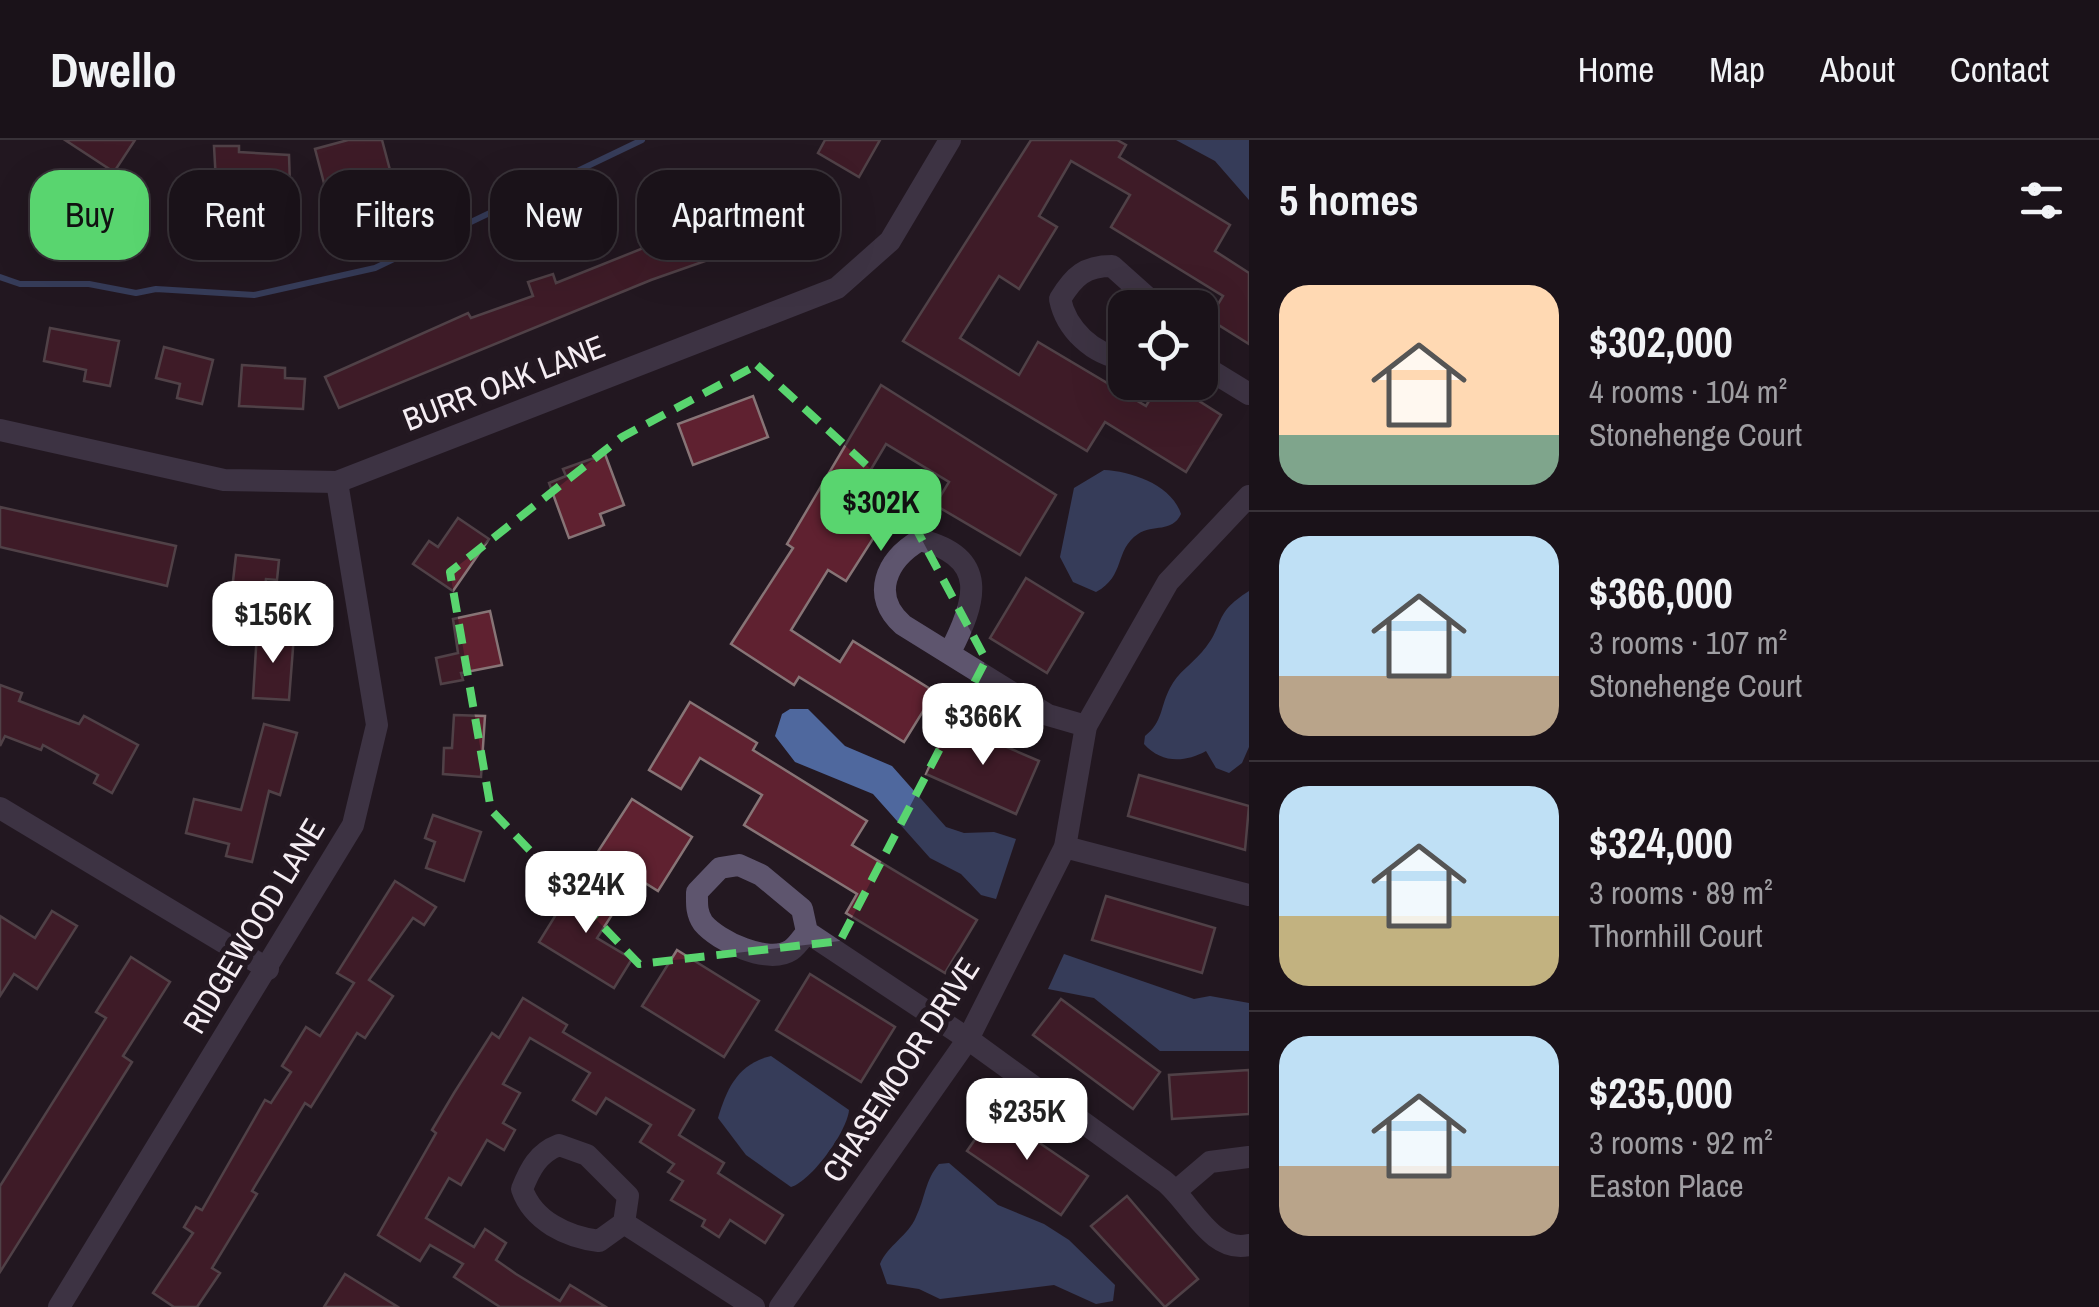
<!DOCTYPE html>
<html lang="en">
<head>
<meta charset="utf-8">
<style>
	body { margin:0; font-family:"Archivo Narrow",sans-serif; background:#272026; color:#f1f3f6; height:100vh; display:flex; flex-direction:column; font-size:38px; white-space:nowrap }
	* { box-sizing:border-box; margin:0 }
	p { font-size:32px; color:#9f9ea2 }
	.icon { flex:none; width:55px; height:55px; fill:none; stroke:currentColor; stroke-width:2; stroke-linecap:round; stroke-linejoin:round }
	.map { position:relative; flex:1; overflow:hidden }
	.sheet { display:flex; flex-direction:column; background:#1a1219; width:850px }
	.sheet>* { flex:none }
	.guide { position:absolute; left:30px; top:30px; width:950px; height:90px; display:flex; gap:20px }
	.controls { position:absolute; left:1108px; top:150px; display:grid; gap:20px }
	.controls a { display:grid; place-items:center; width:110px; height:110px; border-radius:20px; background:#1a1219; box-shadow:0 10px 40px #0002,0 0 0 2px #383238; font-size:50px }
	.price { position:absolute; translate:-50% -85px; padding:0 22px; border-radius:20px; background:#fff; color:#222; font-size:32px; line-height:65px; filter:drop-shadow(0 2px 5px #0008) }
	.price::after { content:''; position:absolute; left:50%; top:60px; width:30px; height:22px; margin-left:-15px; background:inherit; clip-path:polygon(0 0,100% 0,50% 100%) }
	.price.current { background:#59d56f; color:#111 }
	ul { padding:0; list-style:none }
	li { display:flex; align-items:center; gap:30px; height:250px; padding:0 30px }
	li+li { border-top:2px solid #383238 }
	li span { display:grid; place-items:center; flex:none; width:280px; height:200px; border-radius:30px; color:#555 }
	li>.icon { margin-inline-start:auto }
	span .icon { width:120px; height:120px; fill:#fffc; stroke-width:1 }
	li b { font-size:42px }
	h2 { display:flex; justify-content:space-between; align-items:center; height:120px; padding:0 30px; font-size:42px }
	.chip { padding:0 35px; border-radius:30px; background:#1a1219; box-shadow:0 10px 40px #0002,0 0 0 2px #383238; font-size:35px; line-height:90px }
	.chip.current { background:#59d56f; color:#111 }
	header { display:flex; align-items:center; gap:60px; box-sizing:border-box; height:140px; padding:0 50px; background:#1a1219; border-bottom:2px solid #383238 }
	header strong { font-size:48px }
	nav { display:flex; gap:55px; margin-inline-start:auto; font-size:35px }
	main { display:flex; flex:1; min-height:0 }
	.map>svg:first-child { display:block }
	.water { fill:#4f689e }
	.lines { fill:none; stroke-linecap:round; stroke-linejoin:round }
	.stream { stroke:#4f689e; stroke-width:6 }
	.building { fill:#5f2130; stroke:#877476; stroke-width:2.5 }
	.street { stroke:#5e556e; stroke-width:22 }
	.marked { fill:none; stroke:#59d56f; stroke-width:8; stroke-dasharray:20 12; stroke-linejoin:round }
	.labels { text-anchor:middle; stroke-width:10; stroke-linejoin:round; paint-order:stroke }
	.street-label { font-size:32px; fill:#f5edf3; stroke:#231821 }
</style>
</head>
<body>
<header>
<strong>Dwello</strong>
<nav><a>Home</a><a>Map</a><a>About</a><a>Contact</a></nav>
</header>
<main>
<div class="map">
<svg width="1249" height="1167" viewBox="0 0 1249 1167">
	<rect width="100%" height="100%" fill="#231821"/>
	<g class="water">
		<polygon points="1176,0 1249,0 1249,60 1215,21"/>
		<path d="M 1104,330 C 1131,331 1172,345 1181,374 C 1172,393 1153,384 1138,394 C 1114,410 1126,436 1096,452 L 1073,442 L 1060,417 L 1074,348 Z"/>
		<path d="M 1249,451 L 1249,607 L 1242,623 L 1229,633 L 1216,628 L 1206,611 C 1184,623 1161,623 1144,604 L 1145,596 C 1163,582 1160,567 1170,548 C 1178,532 1191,525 1202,512 C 1226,485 1211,475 1249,451 Z"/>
		<polygon points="790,569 808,569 845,606 892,626 946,687 964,693 994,692 1016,699 996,759 981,755 961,734 930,718 873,654 795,622 775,596 782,574"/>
		<polygon points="1064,814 1194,859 1210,856 1249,863 1249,911 1160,911 1094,858 1048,849"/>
		<path d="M 771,916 L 849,970 C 847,992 811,1041 791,1047 L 746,1015 L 718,978 C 727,948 738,924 771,916 Z"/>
		<path d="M 949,1023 L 998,1065 L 1044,1084 L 1069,1100 L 1115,1145 L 1113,1161 L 1096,1164 L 1054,1145 L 940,1159 L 919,1149 L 887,1144 L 880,1124 C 888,1105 908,1096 916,1077 C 925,1059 925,1040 939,1024 Z"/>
	</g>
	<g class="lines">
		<polyline class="stream" points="0,137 20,144 89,144 136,153 156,149 254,155 375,128 642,0"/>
	</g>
	<g class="building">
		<polygon points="65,0 135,0 114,32"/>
		<polygon points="348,0 382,0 390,30 325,47 315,9"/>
		<polygon points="825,0 880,0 859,37 818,13"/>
		<polygon points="1031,0 1117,0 1126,5 1119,17 1230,85 1215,111 1249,133 1249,204 1209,179 1223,156 1111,87 1130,55 1071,21 1039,76 1057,87 1019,149 999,136 960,198 1019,235 1038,202 1146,266 1160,242 1169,242 1221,275 1186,332 1105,282 1087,311 903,201"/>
		<polygon points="214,6 239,6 239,12 289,15 290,45 284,62 252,66 252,62 233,62 227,57 226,41 216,42"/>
		<polygon points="778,36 781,45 805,36 822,80 651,140 339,268 325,237 468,173 471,178 533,156 528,142 553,134 556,143 746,67 744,61 761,55 757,44"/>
		<polygon points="50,188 119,201 110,246 84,241 86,230 44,221"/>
		<polygon points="164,207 213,220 202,264 177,258 180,244 156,238"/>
		<polygon points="242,225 285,228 285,238 305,239 303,269 239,266"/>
		<polygon points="881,245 1056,355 1020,415 935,365 949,342 886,304 851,363 883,383 846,441 828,430 791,490 840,522 853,501 935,552 904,602 799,537 794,545 731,504 793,408 787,404"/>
		<polygon points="753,256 768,297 693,325 678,284"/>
		<polygon points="605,314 624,365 600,374 604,385 569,398 549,343 566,336 563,329"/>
		<polygon points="0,367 176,406 167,446 0,407"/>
		<polygon points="458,378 489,399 453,451 413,424 429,401 438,407"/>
		<polygon points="236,415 279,420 277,440 266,439 262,471 230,467"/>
		<polygon points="1026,438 1083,473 1047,533 990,498"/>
		<polygon points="490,471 502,525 461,533 463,540 441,544 436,518 458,513 453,479"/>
		<polygon points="257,492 294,495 289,560 253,558"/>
		<polygon points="0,545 22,553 19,561 79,584 84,576 138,605 112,653 94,643 98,635 43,605 41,610 5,596 0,606"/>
		<polygon points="690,562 757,603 753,610 867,681 852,705 977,780 945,833 846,773 857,754 744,685 762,655 700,618 681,649 649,630"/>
		<polygon points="454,575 485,576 481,637 443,634 444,608 452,608"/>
		<polygon points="949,582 1039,621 1016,674 926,634"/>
		<polygon points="264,584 297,593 280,655 269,651 252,722 226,716 229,704 186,693 194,659 241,670"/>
		<polygon points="1139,635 1249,666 1245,710 1128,676"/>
		<polygon points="632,659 692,697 658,751 597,713"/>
		<polygon points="433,675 481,692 464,741 426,728 435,702 425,698"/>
		<polygon points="395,741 436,767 424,785 413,778 369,840 393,856 365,898 357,893 311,967 305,963 252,1051 257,1054 212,1128 220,1133 197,1167 174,1167 153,1153 193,1093 184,1087 196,1067 202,1070 265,960 271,963 291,932 282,926 306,887 320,896 354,843 337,833"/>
		<polygon points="576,742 617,767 597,798 632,819 614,848 539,802"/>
		<polygon points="1106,756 1215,788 1202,833 1092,800"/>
		<polygon points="52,771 77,786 37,849 14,834 0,856 0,776 35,798"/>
		<polygon points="677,810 759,861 724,917 642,866"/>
		<polygon points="131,817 170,842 123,916 132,922 0,1132 0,1046 106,878 96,872"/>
		<polygon points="810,834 895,887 861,942 776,890"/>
		<polygon points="523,858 567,885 563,892 694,970 679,995 724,1023 718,1033 783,1075 765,1103 730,1080 719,1097 702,1086 705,1080 671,1060 683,1041 668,1032 674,1024 640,1002 651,985 606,958 596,974 573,960 590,933 530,898 503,944 520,953 503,983 515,990 504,1010 487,1000 461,1045 449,1038 426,1078 474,1107 485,1089 506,1103 496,1120 516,1134 560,1161 570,1145 606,1167 500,1167 454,1137 463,1124 430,1105 420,1121 378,1095 436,993 432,990 454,953 492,893 499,898"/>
		<polygon points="1061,859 1160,932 1133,969 1033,895"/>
		<polygon points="1249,930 1249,974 1172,979 1169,935"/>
		<polygon points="994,972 1088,1036 1061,1075 967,1011"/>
		<polygon points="1127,1056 1198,1139 1165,1167 1091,1086"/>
		<polygon points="345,1134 398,1167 324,1167"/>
	</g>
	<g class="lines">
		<g class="street">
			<path d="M 1125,219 C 1093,215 1066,189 1060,159 C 1074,136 1085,126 1112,126 L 1159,168"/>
			<polyline points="1200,224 1249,254"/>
			<polyline points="0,290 224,340 337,342 837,148 890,101 950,0"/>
			<path d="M 950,512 C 976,462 990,417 920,400 C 886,420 870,456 903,485 L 1048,575 L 1086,586"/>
			<polyline points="0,668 268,829"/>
			<polyline points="1065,707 1249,755"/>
			<path d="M 807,792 C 802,798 797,806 791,810 C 768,825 718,801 703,783 C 696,773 697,763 697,752 L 720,728 L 739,725 L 761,735 L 802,769 L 807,792 L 968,899 L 1164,1041 C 1190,1061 1211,1114 1249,1105"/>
			<path d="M 559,1005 L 587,1015 L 628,1056 L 624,1083 L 599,1101 C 567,1097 533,1081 522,1049 C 530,1029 538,1013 559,1005 Z"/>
			<polyline points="1176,1051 1210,1022 1249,1017"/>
			<polyline points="624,1083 754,1167"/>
			<polyline points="59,1167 353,685 377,585 337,342"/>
			<polyline points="780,1167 968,899 1065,707 1086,586 1168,442 1249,356"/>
		</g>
	</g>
	<path d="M0 0H1249V1167H0ZM 757,225 L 897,353 L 986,520 L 840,801 L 639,824 L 491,670 L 450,432 L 622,297 Z" fill="#231821" fill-opacity=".55" fill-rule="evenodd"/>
	<path class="marked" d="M 757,225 L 897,353 L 986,520 L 840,801 L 639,824 L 491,670 L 450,432 L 622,297 Z"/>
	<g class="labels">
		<g class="street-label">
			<text transform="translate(504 243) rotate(-21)" y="11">BURR OAK LANE</text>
			<text transform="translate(254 786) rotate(-59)" y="11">RIDGEWOOD LANE</text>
			<text transform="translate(901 930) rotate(-57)" y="11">CHASEMOOR DRIVE</text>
		</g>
	</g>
</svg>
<div class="controls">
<a><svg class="icon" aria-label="locate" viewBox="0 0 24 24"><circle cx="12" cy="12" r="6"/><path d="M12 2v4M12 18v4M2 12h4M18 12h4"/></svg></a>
</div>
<b class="price current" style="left:881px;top:414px">$302K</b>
<b class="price" style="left:273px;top:526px">$156K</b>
<b class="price" style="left:983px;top:628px">$366K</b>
<b class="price" style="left:586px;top:796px">$324K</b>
<b class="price" style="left:1027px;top:1023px">$235K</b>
<div class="guide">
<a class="chip current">Buy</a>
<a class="chip">Rent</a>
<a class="chip">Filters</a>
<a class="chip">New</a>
<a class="chip">Apartment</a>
</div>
</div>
<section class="sheet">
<h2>5 homes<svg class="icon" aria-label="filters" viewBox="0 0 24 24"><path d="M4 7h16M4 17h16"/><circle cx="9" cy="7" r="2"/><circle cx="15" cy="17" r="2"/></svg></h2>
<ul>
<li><span style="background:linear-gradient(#ffd9b3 75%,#7fa58c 0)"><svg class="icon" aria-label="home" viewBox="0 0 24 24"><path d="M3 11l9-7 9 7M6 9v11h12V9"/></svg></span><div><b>$302,000</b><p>4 rooms · 104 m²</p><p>Stonehenge Court</p></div></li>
<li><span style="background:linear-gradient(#bfe0f5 70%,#b9a48a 0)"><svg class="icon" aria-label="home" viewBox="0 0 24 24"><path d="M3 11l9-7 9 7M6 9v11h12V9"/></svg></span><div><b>$366,000</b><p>3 rooms · 107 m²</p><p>Stonehenge Court</p></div></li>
<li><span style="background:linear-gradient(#bfe0f5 65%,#c2b280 0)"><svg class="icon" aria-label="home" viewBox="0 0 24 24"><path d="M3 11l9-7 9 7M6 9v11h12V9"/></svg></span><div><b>$324,000</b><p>3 rooms · 89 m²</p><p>Thornhill Court</p></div></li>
<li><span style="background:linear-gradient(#bfe0f5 65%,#b9a48a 0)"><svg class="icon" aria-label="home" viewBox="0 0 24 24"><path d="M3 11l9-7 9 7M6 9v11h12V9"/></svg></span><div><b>$235,000</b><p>3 rooms · 92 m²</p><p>Easton Place</p></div></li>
</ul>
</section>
</main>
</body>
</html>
